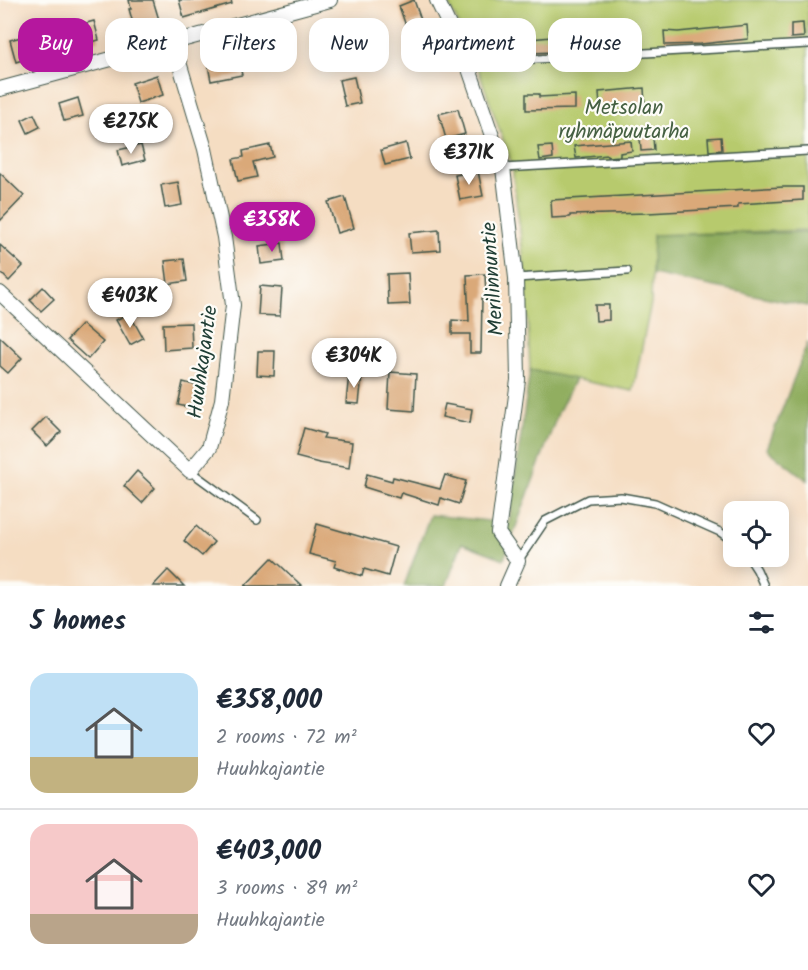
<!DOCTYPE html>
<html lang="en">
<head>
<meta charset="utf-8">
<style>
	body { margin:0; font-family:Kalam,sans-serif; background:#f2f2f3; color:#1f2937; height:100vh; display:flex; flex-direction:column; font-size:22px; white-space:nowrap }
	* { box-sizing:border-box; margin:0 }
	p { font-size:20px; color:#747a83 }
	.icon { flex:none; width:33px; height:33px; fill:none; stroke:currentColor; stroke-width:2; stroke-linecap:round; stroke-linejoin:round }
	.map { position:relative; height:586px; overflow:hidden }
	.panel { display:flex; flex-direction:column; background:#fff; flex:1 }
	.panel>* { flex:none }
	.banner { position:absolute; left:18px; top:18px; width:772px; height:54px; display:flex; gap:12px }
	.controls { position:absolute; left:723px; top:501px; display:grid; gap:12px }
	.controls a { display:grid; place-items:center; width:66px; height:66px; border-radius:12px; background:#fff; box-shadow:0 3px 15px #0003; font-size:30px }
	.price { position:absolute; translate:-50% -51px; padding:0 14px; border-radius:21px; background:#fff; color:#222; font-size:20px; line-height:39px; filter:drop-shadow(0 2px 3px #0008) }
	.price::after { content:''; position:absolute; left:50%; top:36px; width:18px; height:14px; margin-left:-9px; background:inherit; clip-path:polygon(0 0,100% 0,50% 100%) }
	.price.active { background:#b5179e; color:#fff }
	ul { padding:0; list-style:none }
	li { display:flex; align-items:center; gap:18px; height:150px; padding:0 30px }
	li+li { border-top:2px solid #e0e1e3 }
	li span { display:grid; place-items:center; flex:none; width:168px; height:120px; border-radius:18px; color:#555 }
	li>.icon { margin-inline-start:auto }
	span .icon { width:72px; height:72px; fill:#fffc; stroke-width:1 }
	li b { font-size:26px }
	h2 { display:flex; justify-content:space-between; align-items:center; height:72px; padding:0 30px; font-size:26px }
	.tag { padding:0 21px; border-radius:18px; background:#fff; box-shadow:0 3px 15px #0003; font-size:21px; line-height:54px }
	.tag.active { background:#b5179e; color:#fff }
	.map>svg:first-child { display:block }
	.green { fill:#b7ca6d; stroke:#6b8450; stroke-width:1.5 }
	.forest { fill:#91ae60; stroke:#58764a; stroke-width:1.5 }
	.building { fill:#daa979 }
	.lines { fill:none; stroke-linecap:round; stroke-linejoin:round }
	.service-casing { stroke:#3f5549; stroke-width:10 }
	.minor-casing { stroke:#3f5549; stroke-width:16 }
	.service { stroke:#fff; stroke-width:7 }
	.minor { stroke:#fff; stroke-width:14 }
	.labels { text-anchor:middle; stroke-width:4.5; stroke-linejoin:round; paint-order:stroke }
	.park-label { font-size:21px; fill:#456042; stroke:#fdfcf7 }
	.street-label { font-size:21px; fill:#1f3d34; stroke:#fdfcf7 }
</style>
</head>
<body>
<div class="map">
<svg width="808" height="586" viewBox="0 0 808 586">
	<rect width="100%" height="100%" fill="#fdfcf7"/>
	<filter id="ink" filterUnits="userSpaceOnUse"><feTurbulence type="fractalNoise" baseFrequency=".0167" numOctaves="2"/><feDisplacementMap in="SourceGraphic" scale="12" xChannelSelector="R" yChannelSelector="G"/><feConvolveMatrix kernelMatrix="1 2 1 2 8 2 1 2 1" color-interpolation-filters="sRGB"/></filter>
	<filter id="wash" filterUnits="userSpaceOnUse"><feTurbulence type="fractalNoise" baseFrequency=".008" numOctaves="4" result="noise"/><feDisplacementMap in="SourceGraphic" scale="24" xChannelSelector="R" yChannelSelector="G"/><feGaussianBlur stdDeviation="1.35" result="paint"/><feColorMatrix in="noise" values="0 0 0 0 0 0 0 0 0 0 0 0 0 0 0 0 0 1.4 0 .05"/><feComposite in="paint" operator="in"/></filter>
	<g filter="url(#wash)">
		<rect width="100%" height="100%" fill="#f5ddc2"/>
		<polygon class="green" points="447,0 808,0 808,230 653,235 651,303 633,391 530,370 526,279 512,166 476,63"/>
		<g class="forest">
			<polygon points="808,232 808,306 652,274 653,235"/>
			<polygon points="808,342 808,481 767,449"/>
			<polygon points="530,370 575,379 558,413 504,559 462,543 446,586 404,586 430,515 509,523"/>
		</g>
		<g id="blocks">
			<g class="building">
				<polygon points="129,0 153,0 159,20 134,27 129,9 131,9"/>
				<polygon points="179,0 231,0 232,4 184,18"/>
				<polygon points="414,0 421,20 406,26 399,6"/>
				<polygon points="94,21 99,40 77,46 72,27"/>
				<polygon points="803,23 804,37 791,38 791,24"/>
				<polygon points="335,24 342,51 324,56 317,29"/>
				<polygon points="747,25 748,39 701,44 665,45 664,31 678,32"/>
				<polygon points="32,34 38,55 16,62 10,40"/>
				<polygon points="573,35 573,48 553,50 553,52 510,54 509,41"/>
				<polygon points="237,54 242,75 211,81 207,60"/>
				<polygon points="157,75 163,95 138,103 132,83"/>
				<polygon points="354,77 360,103 345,106 339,80"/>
				<polygon points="644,88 645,105 600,108 599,92"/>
				<polygon points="526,94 539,94 539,97 575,95 575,109 526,110"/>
				<polygon points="78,98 83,116 64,121 59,104"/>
				<polygon points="458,109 465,134 446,139 439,114"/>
				<polygon points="34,114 40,127 28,133 22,120"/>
				<polygon points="653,136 654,150 641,151 640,137"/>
				<polygon points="721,137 722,150 709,151 708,138"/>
				<polygon points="631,141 632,151 620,153 620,156 607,157 607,155 576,158 574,146"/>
				<polygon points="406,143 410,159 385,165 381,150"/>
				<polygon points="141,145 145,160 122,166 118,150"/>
				<polygon points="270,145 273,157 253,162 257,177 238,181 233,159 244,157 243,151"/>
				<polygon points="552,146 553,158 540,160 538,147"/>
				<polygon points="478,171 483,196 460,200 455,175"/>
				<polygon points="0,173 24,196 0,221"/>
				<polygon points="178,182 182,205 165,208 161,185"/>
				<polygon points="784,187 803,187 803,200 738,204 738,208 648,213 570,215 570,217 552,218 551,200"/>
				<polygon points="345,197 354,228 337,233 328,202"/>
				<polygon points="439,230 440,250 411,252 409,233"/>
				<polygon points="282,243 284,261 261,264 259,246"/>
				<polygon points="0,245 23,266 9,281 0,272"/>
				<polygon points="184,259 187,281 168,284 165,261"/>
				<polygon points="408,273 410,304 388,305 387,274"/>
				<polygon points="485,274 486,297 482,298 481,353 470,353 470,334 452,334 452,320 469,321 467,275"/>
				<polygon points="260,286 282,288 280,316 258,315"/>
				<polygon points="43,287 54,299 41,311 30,300"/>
				<polygon points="595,305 609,305 609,320 596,321"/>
				<polygon points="129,313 143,338 130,345 116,320"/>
				<polygon points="191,323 192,348 164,350 163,324"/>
				<polygon points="82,324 103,342 88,359 67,340"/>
				<polygon points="0,337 22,358 8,373 0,366"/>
				<polygon points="258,351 275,351 274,376 257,375"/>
				<polygon points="390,372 416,374 414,411 388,409"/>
				<polygon points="349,373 362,375 359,404 346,403"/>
				<polygon points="183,382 202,387 196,409 178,405"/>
				<polygon points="445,404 472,409 470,423 442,417"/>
				<polygon points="46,417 61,432 47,446 32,431"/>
				<polygon points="304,428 325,434 323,438 352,442 349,468 319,463 296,457"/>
				<polygon points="137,471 155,488 142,503 124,486"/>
				<polygon points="367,474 392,481 393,477 440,489 445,475 466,481 459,504 441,498 439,505 401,493 399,498 364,487"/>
				<polygon points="317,524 396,547 388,576 364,569 362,576 334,567 336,561 309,554"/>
				<polygon points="196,526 214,542 202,556 184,541"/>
				<polygon points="272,558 281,566 302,586 245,586"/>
				<polygon points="168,570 184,586 153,586"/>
			</g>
		</g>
	</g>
	<g filter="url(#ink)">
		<use href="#blocks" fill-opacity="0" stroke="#3f5549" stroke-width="1.5"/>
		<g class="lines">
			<defs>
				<g id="service">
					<polyline points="467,63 808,44"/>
					<polyline points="503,168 808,151"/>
					<polyline points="516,278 627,271"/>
					<polyline points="190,471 257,520"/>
					<polyline points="748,556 757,570 764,586"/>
					<polyline points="518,561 545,521 588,499 621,497 655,503 720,532 734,542"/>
				</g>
				<g id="minor">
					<polyline points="437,0 467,63 503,168 516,278 518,380 498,533 518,561 507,586"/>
					<polyline points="0,89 330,0"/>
					<polyline points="0,293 190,471 209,448 222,400 233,305 224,237 205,149 173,42"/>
				</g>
			</defs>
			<use href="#service" class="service-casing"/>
			<use href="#minor" class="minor-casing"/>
			<use href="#service" class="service"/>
			<use href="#minor" class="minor"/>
		</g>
	</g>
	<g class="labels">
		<g class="park-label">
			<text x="624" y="114">Metsolan<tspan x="624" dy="24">ryhmäpuutarha</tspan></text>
		</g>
		<g class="street-label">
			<text transform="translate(492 279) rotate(-94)" y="7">Merilinnuntie</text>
			<text transform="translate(202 362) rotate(-82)" y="7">Huuhkajantie</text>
		</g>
	</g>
</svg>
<div class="controls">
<a><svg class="icon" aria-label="locate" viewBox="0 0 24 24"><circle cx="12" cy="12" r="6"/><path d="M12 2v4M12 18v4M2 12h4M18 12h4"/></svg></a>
</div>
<b class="price" style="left:131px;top:155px">€275K</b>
<b class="price" style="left:469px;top:186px">€371K</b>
<b class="price active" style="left:272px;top:253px">€358K</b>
<b class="price" style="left:130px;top:329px">€403K</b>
<b class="price" style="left:354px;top:389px">€304K</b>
<div class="banner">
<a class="tag active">Buy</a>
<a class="tag">Rent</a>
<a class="tag">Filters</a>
<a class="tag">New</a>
<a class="tag">Apartment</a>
<a class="tag">House</a>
</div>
</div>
<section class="panel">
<h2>5 homes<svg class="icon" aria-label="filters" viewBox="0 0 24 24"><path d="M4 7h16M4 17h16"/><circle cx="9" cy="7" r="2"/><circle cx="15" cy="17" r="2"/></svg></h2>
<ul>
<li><span style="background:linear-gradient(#bfe0f5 70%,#c2b280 0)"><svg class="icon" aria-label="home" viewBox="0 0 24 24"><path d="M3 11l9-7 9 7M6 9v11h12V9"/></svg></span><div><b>€358,000</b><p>2 rooms · 72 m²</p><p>Huuhkajantie</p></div><svg class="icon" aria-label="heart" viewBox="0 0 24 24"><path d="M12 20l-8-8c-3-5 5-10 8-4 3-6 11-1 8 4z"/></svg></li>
<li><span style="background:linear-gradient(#f6c9c9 75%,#b9a48a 0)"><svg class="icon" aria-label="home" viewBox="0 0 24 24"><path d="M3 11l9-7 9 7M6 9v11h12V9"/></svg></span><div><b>€403,000</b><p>3 rooms · 89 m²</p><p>Huuhkajantie</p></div><svg class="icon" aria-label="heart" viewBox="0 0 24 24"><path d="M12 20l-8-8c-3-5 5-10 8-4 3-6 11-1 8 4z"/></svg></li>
</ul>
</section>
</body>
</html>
